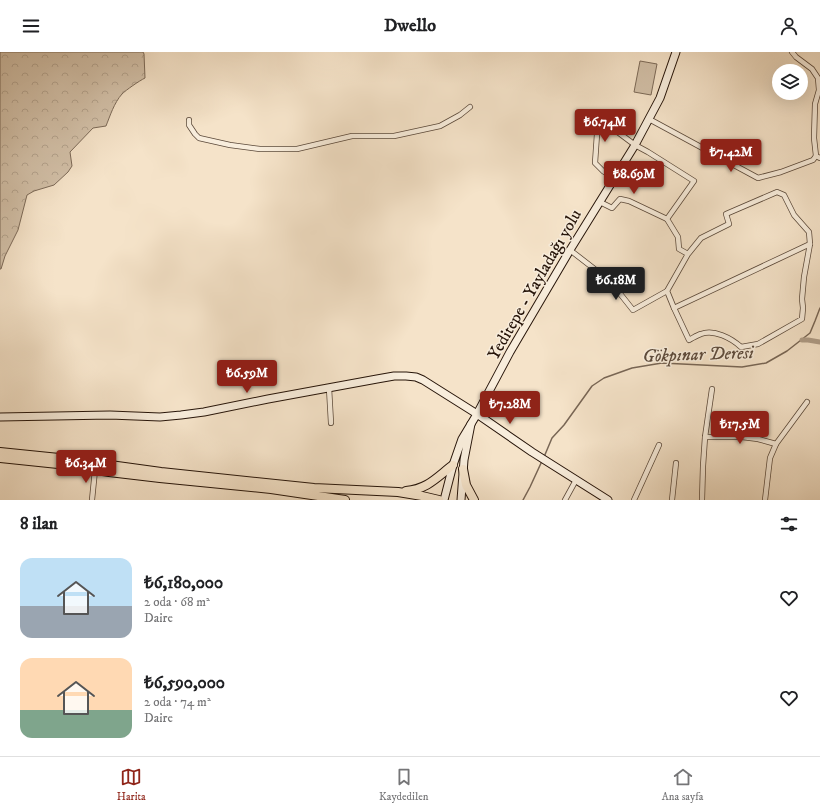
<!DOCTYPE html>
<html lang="tr">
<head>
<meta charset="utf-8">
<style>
	body { margin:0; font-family:"IM FELL DW Pica",serif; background:#f6f6f6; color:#202124; height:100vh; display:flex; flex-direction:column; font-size:15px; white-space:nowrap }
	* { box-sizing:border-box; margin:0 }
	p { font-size:13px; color:#757577 }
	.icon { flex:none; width:22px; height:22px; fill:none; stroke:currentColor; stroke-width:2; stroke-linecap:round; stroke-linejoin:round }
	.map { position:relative; height:448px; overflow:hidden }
	.details { display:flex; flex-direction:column; background:#fff; flex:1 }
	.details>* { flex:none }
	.controls { position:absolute; left:772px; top:12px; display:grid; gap:8px }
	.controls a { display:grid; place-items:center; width:36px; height:36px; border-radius:50%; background:#fff; box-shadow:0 4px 16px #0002; font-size:20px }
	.price { position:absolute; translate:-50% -34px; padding:0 9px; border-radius:4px; background:#8f2418; color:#fff; font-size:13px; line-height:26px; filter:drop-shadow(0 1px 2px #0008) }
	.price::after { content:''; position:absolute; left:50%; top:24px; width:12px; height:9px; margin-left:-6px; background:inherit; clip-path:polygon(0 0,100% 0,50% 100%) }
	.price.active { background:#222; color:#fff }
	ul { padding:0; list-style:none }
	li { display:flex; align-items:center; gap:12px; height:100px; padding:0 20px }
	li span { display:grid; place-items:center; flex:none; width:112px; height:80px; border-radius:12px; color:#555 }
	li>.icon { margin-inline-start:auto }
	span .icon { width:48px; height:48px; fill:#fffc; stroke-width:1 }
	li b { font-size:17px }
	h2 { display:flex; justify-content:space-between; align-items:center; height:48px; padding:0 20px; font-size:17px }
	header { display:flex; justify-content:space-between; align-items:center; height:52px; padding:0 20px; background:#fff; font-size:18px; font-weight:700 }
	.tab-bar { display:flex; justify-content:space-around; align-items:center; height:56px; border-top:1px solid #e0e0e0; background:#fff; font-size:11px; color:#757577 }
	.tab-bar a { display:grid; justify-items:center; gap:2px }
	.tab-bar .active { color:#8f2418 }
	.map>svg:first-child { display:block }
	.forest { fill:url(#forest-crowns); stroke:#7c6a58 }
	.park { fill:#d2c0a8; stroke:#7c6a58 }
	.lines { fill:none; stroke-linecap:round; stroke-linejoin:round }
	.stream { stroke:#786655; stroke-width:1.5 }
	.canal { stroke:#af9d88; stroke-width:5 }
	.minor-casing { stroke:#5a4839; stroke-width:6 }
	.secondary-casing { stroke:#261409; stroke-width:9 }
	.trunk-casing { stroke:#261409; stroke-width:10 }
	.minor { stroke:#f8eddc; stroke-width:4.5 }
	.secondary { stroke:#f8eddc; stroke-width:7 }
	.trunk { stroke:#f5e3c9; stroke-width:8 }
	.labels { text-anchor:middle; stroke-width:3; stroke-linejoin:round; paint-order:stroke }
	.street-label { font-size:17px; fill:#261409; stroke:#f8eddc }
	.water-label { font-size:18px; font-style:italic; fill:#5d4b3c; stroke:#f8eddc }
</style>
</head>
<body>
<header><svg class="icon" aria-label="menu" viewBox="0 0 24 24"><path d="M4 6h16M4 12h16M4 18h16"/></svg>Dwello<svg class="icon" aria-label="person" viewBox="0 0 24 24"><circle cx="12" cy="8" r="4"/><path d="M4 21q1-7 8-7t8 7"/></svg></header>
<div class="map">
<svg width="820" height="448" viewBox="0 0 820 448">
	<defs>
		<pattern id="forest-crowns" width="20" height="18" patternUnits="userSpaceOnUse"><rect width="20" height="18" fill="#d2c0a8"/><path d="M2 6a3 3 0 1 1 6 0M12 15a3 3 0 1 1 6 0" fill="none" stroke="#b4a48f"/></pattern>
	</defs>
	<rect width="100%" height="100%" fill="#f5e3c9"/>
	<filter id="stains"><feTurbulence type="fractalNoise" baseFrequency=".005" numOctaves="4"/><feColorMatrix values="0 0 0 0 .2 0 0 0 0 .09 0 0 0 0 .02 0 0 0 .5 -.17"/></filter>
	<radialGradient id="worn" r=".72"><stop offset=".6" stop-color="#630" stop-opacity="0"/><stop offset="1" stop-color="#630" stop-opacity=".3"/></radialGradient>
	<path class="forest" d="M 0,0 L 143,0 L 144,2 L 145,26 C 139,29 126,38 122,42 C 114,51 110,64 106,74 L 93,76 L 70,100 L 72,114 L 68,120 L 54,133 L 34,139 L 27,143 L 18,178 L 5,204 L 1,217 L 0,217 Z"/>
	<polygon class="park" points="640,9 657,12 651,43 634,40"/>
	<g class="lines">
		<g class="stream">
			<polyline points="544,405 552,386 564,373 592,334 604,326 632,316 662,311 742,315 766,311 787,299 810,281 815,269 820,256"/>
			<polyline points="523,448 530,435 542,409"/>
		</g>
		<polyline class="canal" points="802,288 808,288 820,290"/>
		<defs>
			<g id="minor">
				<polyline points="792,0 796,5 812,17 818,26 819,38 815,52 814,86 816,104 820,106"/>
				<polyline points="649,67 758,126 781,120 813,108 816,104"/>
				<polyline points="189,68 189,73 195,82 199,86 230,93 260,97 297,97 352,84 394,84 440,74 460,63 470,55"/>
				<path d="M 614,126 L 603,119 L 595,111 L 597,82 L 600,78 L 615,78 L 635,93 L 648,100 L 694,129 L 667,167 L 678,185 L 679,197 L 688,202 L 701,186 L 729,172 L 726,162 L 777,140 L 784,143 L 794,163 L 809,180 L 810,192 L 804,225 L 802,247 L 803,256 L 802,267 L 758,292 L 741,295 C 731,286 714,277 701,282 C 697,283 693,286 689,288 L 674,256 L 667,239 L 688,202"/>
				<polyline points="598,151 602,151 612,156 620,147 629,149 667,167"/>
				<polyline points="570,198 610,229 633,258 667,239"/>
				<polyline points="674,256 810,192"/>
				<polyline points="329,336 331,371"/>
				<polyline points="705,385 742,385 758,387 776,392"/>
				<polyline points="92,448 95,418"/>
				<polyline points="565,448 576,428"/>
				<polyline points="634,448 659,393"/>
				<polyline points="672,448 676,411"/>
				<polyline points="702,448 703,414 705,385 712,337"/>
				<polyline points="765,448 770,406 776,392 807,350"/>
			</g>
			<g id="secondary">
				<polyline points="0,365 110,363 160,365 181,363 204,360 268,347 377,327 394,324 406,324 416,325 423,328 477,362 532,400 608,448"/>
				<polyline points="471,372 477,362 510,300 570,198 635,93 660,46 676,0"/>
				<polyline points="444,448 453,413 462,387 471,372 464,408 461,448"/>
			</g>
			<g id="trunk">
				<polyline points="0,400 59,406 161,420 314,436 398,440 422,444 439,448"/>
				<polyline points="0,406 58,412 109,420 160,426 271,437 345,448"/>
				<polyline points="463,417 466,433 474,448"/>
				<path d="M 406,439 C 428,437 437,425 453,413"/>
			</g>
		</defs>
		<use href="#minor" class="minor-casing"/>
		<use href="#secondary" class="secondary-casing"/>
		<use href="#trunk" class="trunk-casing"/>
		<use href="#minor" class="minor"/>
		<use href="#secondary" class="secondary"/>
		<use href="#trunk" class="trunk"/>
	</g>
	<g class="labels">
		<g class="street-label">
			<text transform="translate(534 232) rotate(-60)" y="6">Yeditepe - Yayladağı yolu</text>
		</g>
		<g class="water-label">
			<text transform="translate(698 302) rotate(-2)" y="6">Gökpınar Deresi</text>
		</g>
	</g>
	<rect width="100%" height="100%" filter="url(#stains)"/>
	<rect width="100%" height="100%" fill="url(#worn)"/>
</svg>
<div class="controls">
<a><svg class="icon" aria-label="layers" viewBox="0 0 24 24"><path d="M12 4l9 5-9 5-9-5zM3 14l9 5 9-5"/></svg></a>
</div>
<b class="price" style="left:605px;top:91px">₺6.74M</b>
<b class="price" style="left:731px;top:121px">₺7.42M</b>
<b class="price" style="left:634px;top:143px">₺8.69M</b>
<b class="price active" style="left:616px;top:249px">₺6.18M</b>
<b class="price" style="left:247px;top:342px">₺6.59M</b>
<b class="price" style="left:510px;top:373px">₺7.28M</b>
<b class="price" style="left:740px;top:393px">₺17.5M</b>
<b class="price" style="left:86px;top:432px">₺6.34M</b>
</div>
<section class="details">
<h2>8 ilan<svg class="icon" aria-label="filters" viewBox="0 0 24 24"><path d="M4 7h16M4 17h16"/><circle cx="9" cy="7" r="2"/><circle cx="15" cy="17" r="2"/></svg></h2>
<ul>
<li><span style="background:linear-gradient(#bfe0f5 60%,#9aa5b1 0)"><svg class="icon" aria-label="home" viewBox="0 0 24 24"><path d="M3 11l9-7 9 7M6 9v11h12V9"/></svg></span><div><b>₺6,180,000</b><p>2 oda · 68 m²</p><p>Daire</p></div><svg class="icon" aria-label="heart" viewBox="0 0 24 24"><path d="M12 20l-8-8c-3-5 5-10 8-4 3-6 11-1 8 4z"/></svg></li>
<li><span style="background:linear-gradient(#ffd9b3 65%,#7fa58c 0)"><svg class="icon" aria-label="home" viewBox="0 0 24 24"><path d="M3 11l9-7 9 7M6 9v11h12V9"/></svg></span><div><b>₺6,590,000</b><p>2 oda · 74 m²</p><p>Daire</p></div><svg class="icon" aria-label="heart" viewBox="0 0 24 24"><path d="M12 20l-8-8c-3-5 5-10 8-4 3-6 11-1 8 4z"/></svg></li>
</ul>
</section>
<nav class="tab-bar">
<a class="active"><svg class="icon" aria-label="map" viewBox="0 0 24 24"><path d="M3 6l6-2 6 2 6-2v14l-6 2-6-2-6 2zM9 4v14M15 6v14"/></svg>Harita</a>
<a><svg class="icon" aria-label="saved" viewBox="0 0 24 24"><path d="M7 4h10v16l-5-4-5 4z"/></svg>Kaydedilen</a>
<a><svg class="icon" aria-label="home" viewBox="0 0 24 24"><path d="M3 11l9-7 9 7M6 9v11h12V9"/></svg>Ana sayfa</a>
</nav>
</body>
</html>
